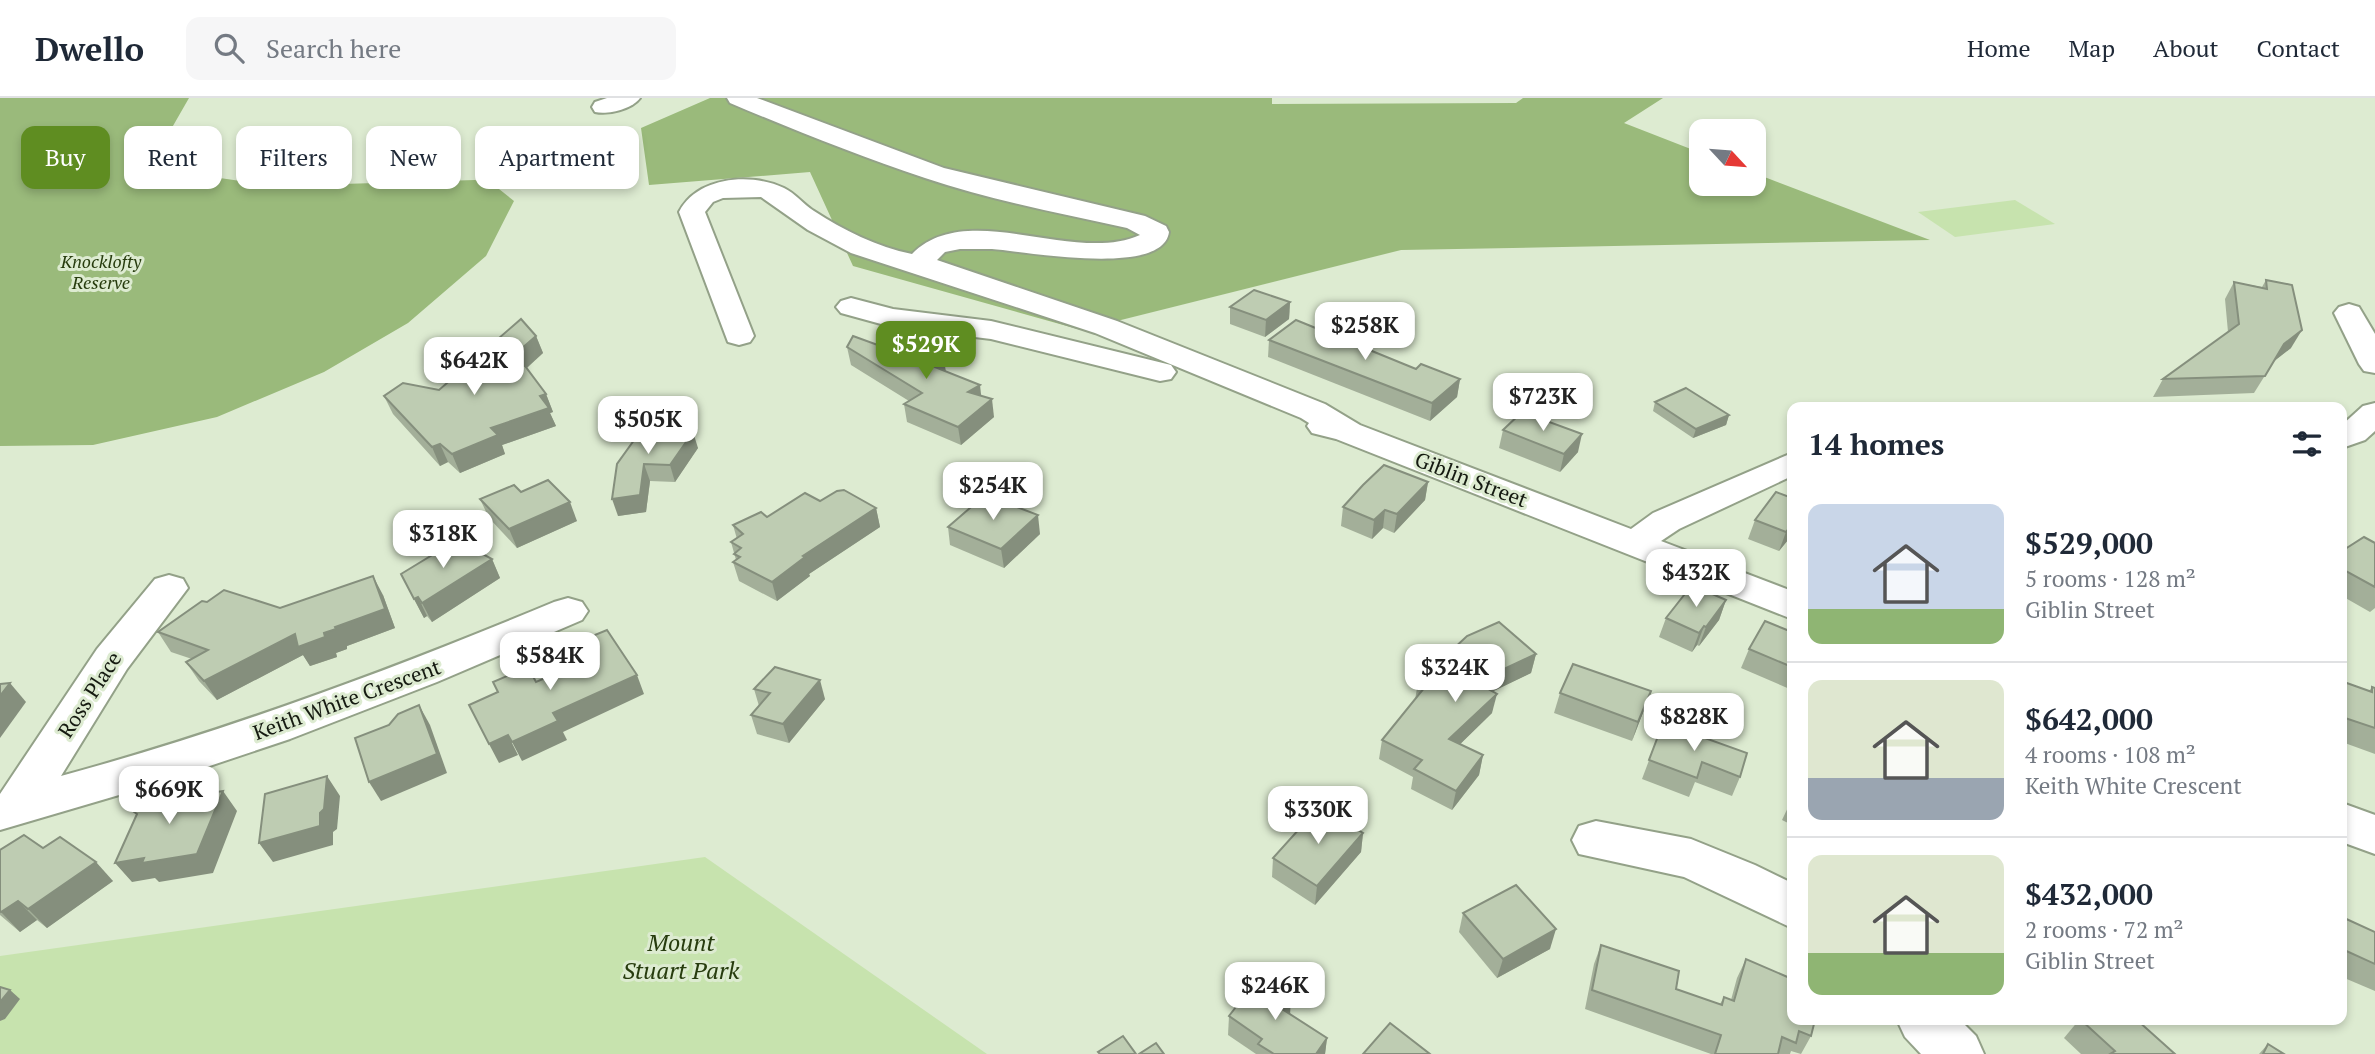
<!DOCTYPE html>
<html lang="en">
<head>
<meta charset="utf-8">
<style>
	body { margin:0; font-family:"PT Serif",serif; background:#f6f6f7; color:#1f2937; height:100vh; display:flex; flex-direction:column; font-size:26px; white-space:nowrap }
	* { box-sizing:border-box; margin:0 }
	p { font-size:23px; color:#747a83 }
	.icon { flex:none; width:38px; height:38px; fill:none; stroke:currentColor; stroke-width:2; stroke-linecap:round; stroke-linejoin:round }
	.map { position:relative; flex:1; overflow:hidden }
	.sheet { position:absolute; left:1787px; top:304px; width:560px; height:623px; display:flex; flex-direction:column; background:#fff; border-radius:14px; box-shadow:0 4px 10px #0003 }
	.sheet>* { flex:none }
	.guide { position:absolute; left:21px; top:28px; width:665px; height:63px; display:flex; gap:14px }
	.needle { width:46px; rotate:116deg }
	.controls { position:absolute; left:1689px; top:21px; display:grid; gap:14px }
	.controls a { display:grid; place-items:center; width:77px; height:77px; border-radius:14px; background:#fff; box-shadow:0 4px 10px #0003; font-size:35px }
	.price { position:absolute; translate:-50% -60px; padding:0 16px; border-radius:14px; background:#fff; color:#222; font-size:23px; line-height:46px; filter:drop-shadow(0 2px 4px #0008) }
	.price::after { content:''; position:absolute; left:50%; top:42px; width:21px; height:16px; margin-left:-10px; background:inherit; clip-path:polygon(0 0,100% 0,50% 100%) }
	.price.selected { background:#5f8d21; color:#fff }
	ul { padding:0; list-style:none }
	li { display:flex; align-items:center; gap:21px; height:175px; padding:0 21px }
	li+li { border-top:2px solid #e0e1e3 }
	li span { display:grid; place-items:center; flex:none; width:196px; height:140px; border-radius:14px; color:#555 }
	li>.icon { margin-inline-start:auto }
	span .icon { width:84px; height:84px; fill:#fffc; stroke-width:1 }
	li b { font-size:30px }
	h2 { display:flex; justify-content:space-between; align-items:center; height:84px; padding:0 21px; font-size:30px }
	.chip { padding:0 24px; border-radius:14px; background:#fff; box-shadow:0 4px 10px #0003; font-size:24px; line-height:63px }
	.chip.selected { background:#5f8d21; color:#fff }
	header { display:flex; align-items:center; gap:42px; box-sizing:border-box; height:98px; padding:0 35px; background:#fff; border-bottom:2px solid #e0e1e3 }
	header strong { font-size:33px }
	nav { display:flex; gap:38px; margin-inline-start:auto; font-size:24px }
	.search { width:490px; height:63px; background:#f6f6f7; display:flex; align-items:center; gap:18px; box-sizing:border-box; padding:0 24px; border-radius:14px; color:#747a83; font-size:26px }
	.map>svg:first-child { display:block }
	.green { fill:#c7e3ae }
	.forest { fill:#9aba7b }
	.lines { fill:none; stroke-linecap:round; stroke-linejoin:round }
	.minor-casing { stroke:#93a188; stroke-width:4 }
	.minor { fill:#fff; fill-rule:evenodd }
	.wall { fill:#a3af99 }
	.shaded-wall { fill:#858f7d }
	.building { fill:#beccb2; stroke:#858f7d; stroke-width:2 }
	.labels { text-anchor:middle; stroke-width:6; stroke-linejoin:round; paint-order:stroke }
	.far-park-label { font-size:18px; font-style:italic; fill:#273c0e; stroke:#ddebd1 }
	.street-label { font-size:21px; fill:#151a11; stroke:#ddebd1 }
	.near-park-label { font-size:24px; font-style:italic; fill:#273c0e; stroke:#ddebd1 }
</style>
</head>
<body>
<header>
<strong>Dwello</strong>
<div class="search"><svg class="icon" aria-label="search" viewBox="0 0 24 24"><circle cx="10" cy="10" r="6"/><path d="M15 15l6 6"/></svg>Search here</div>
<nav><a>Home</a><a>Map</a><a>About</a><a>Contact</a></nav>
</header>
<div class="map">
<svg width="2375" height="956" viewBox="0 0 2375 956">
	<rect width="100%" height="100%" fill="#ddebd1"/>
	<g class="green">
		<polygon points="2015,102 2055,126 1955,139 1918,114"/>
		<polygon points="705,759 987,956 0,956 0,858"/>
	</g>
	<g class="forest">
		<polygon points="0,0 189,0 158,54 213,79 276,88 475,82 499,91 514,103 486,158 408,225 324,274 217,319 93,347 0,348"/>
		<polygon points="710,0 1272,0 1272,6 1516,5 1523,0 1663,0 1624,25 1701,55 1701,86 1754,86 1754,75 1930,142 1401,152 1081,232 853,168 810,74 649,87 641,30"/>
	</g>
	<g class="lines">
		<defs>
			<g id="minor">
				<path d="M 607,0 L 640,0 C 632,11 608,17 595,14 L 592,9 L 595,4 Z"/>
				<path d="M 727,0 L 757,0 L 944,70 L 1145,118 L 1166,128 L 1169,134 C 1163,180 1024,153 992,151 C 981,151 971,151 960,151 L 945,154 L 937,162 L 1117,223 L 1325,306 L 1360,327 L 1631,431 L 1653,415 L 1792,355 L 1792,378 L 1679,431 L 1661,443 L 1792,493 L 1792,521 L 1336,341 L 1312,335 L 1307,328 L 1309,325 L 1301,320 L 1095,235 L 851,155 L 808,132 L 761,99 L 723,100 L 713,104 L 705,114 L 754,238 L 750,244 L 739,247 L 728,244 L 679,114 C 697,79 750,74 784,90 C 795,95 803,106 814,113 C 843,132 877,149 912,156 C 967,100 1074,167 1140,137 L 1127,130 C 1060,115 990,102 925,80 C 859,58 794,32 730,5 Z"/>
				<polygon points="851,200 893,211 991,223 1171,267 1176,274 1171,281 1160,283 991,241 892,229 841,215 836,209 841,203"/>
				<polygon points="2349,206 2359,209 2375,236 2375,275 2364,273 2359,266 2334,215 2339,209"/>
				<polygon points="2375,305 2375,333 2365,342 2342,350 2342,327 2363,308"/>
				<path d="M 169,477 L 183,481 L 188,490 L 127,571 L 61,678 C 230,632 393,571 554,504 L 568,500 L 582,504 L 588,513 L 582,522 L 437,584 L 290,641 L 153,687 L 0,732 L 0,696 L 97,551 L 155,481 Z"/>
				<polygon points="2342,705 2375,717 2375,756 2342,744"/>
				<polygon points="1596,723 1691,741 1755,767 1792,785 1792,830 1684,779 1579,756 1572,742 1579,728"/>
				<polygon points="1897,922 1960,922 1976,938 1984,956 1921,956 1905,939"/>
			</g>
		</defs>
		<use href="#minor" class="minor-casing"/>
		<use href="#minor" class="minor"/>
	</g>
	<g class="wall">
		<polygon points="2266,182 2291,250 2274,263 2254,295 2153,299 2163,281 2228,234 2225,201 2234,184 2262,189"/>
		<polygon points="1290,204 1289,221 1265,239 1230,226 1230,209"/>
		<polygon points="536,238 543,255 527,270 546,296 553,314 550,315 556,328 502,347 505,356 460,375 448,364 440,368 393,316 384,298 439,292"/>
		<polygon points="1269,242 1416,271 1460,281 1457,299 1430,323 1268,259"/>
		<polygon points="847,249 946,274 981,298 994,319 961,347 907,324 904,306 909,303 851,267"/>
		<polygon points="1655,304 1729,317 1726,327 1693,340 1653,313"/>
		<polygon points="651,324 681,333 698,350 675,384 650,383 646,414 618,418"/>
		<polygon points="1503,332 1578,354 1560,374 1499,350"/>
		<polygon points="1428,384 1425,402 1394,435 1383,430 1372,441 1341,428 1343,409"/>
		<polygon points="521,394 577,423 517,450 489,420 480,401"/>
		<polygon points="1792,400 1792,437 1779,453 1748,441 1755,422"/>
		<polygon points="820,403 876,410 880,429 809,476 810,478 777,503 739,483 733,464 736,462 731,444 737,441 733,427 767,419"/>
		<polygon points="948,429 1040,436 1004,470 950,447"/>
		<polygon points="2375,445 2375,510 2370,514 2342,498 2342,453"/>
		<polygon points="492,461 500,480 432,524 427,518 424,520 401,476"/>
		<polygon points="383,497 395,530 347,548 347,551 336,555 337,559 310,568 303,557 217,602 199,583 186,564 192,561 171,554 158,534 207,504 280,510"/>
		<polygon points="1726,502 1719,522 1699,548 1697,547 1692,554 1659,539 1666,520"/>
		<polygon points="1792,534 1792,592 1741,570 1749,551"/>
		<polygon points="1536,556 1531,575 1493,593 1492,615 1460,646 1483,657 1479,677 1452,712 1411,691 1413,679 1379,661 1382,642 1415,602 1418,584"/>
		<polygon points="2344,584 2369,593 2372,589 2375,590 2375,656 2342,644 2342,588"/>
		<polygon points="754,591 825,601 789,645 757,636 751,617 759,608"/>
		<polygon points="1651,593 1632,643 1554,615 1560,595"/>
		<polygon points="1663,625 1740,679 1732,698 1695,684 1689,699 1642,681"/>
		<polygon points="1792,701 1792,727 1782,722"/>
		<polygon points="1363,735 1361,754 1315,807 1272,779 1273,760"/>
		<polygon points="43,750 113,783 47,830 37,822 20,834 0,817 0,752"/>
		<polygon points="1463,815 1550,851 1497,880 1459,834"/>
		<polygon points="2342,819 2375,834 2375,893 2342,879"/>
		<polygon points="1601,847 1676,891 1720,906 1724,899 1731,902 1737,880 1746,861 1811,938 1801,956 1791,953 1790,956 1711,956 1585,911 1594,866"/>
		<polygon points="1290,916 1327,940 1325,956 1256,956 1228,937 1229,918"/>
		<polygon points="2079,922 2137,922 2175,956 2081,956 2064,940"/>
		<polygon points="2268,946 2284,956 2259,956"/>
	</g>
	<g class="shaded-wall">
		<polygon points="1290,204 1289,221 1265,239 1266,222"/>
		<polygon points="2302,232 2291,250 2273,264 2284,246"/>
		<polygon points="536,238 543,255 512,283 505,265"/>
		<polygon points="944,262 947,280 932,268"/>
		<polygon points="1460,281 1457,299 1430,323 1432,305"/>
		<polygon points="980,287 982,305 968,294"/>
		<polygon points="546,296 553,314 550,315 556,328 502,347 505,356 460,375 452,356 540,298"/>
		<polygon points="992,301 994,319 961,347 958,329"/>
		<polygon points="1729,317 1726,327 1693,340 1696,331"/>
		<polygon points="679,325 684,342 674,332"/>
		<polygon points="693,334 698,350 675,384 670,367"/>
		<polygon points="1582,336 1578,354 1560,374 1564,356"/>
		<polygon points="440,346 448,364 440,368 432,349"/>
		<polygon points="644,366 650,383 646,414 618,418 612,401"/>
		<polygon points="1428,384 1425,402 1394,435 1397,416"/>
		<polygon points="570,404 577,423 517,450 509,431"/>
		<polygon points="876,410 880,429 809,476 810,478 777,503 772,484 803,458"/>
		<polygon points="1385,412 1383,430 1372,441 1374,422"/>
		<polygon points="1038,417 1040,436 1004,470 1001,451"/>
		<polygon points="1792,427 1792,437 1779,453 1786,434"/>
		<polygon points="492,461 500,480 432,524 422,505"/>
		<polygon points="373,478 383,497 395,530 347,548 347,551 336,555 337,559 310,568 303,557 217,602 204,583 295,536 324,535 335,529"/>
		<polygon points="418,499 427,518 424,520 414,501"/>
		<polygon points="1726,502 1719,522 1699,548 1706,529"/>
		<polygon points="1704,528 1697,547 1692,554 1699,535"/>
		<polygon points="1536,556 1531,575 1473,603 1476,584"/>
		<polygon points="637,577 644,596 563,634 567,642 522,663 512,644 553,615"/>
		<polygon points="820,582 825,601 789,645 783,626"/>
		<polygon points="10,585 26,604 0,640 0,598"/>
		<polygon points="1651,593 1644,612 1632,643 1638,624"/>
		<polygon points="1497,596 1492,615 1446,660 1449,641"/>
		<polygon points="419,607 430,627 447,675 381,703 369,684"/>
		<polygon points="508,637 518,657 499,665 489,646"/>
		<polygon points="1483,657 1479,677 1452,712 1456,693"/>
		<polygon points="327,678 340,698 337,731 333,734 333,747 273,764 259,745 320,715"/>
		<polygon points="223,693 237,713 213,775 159,784 155,780 132,784 115,765"/>
		<polygon points="1363,735 1361,754 1315,807 1317,788"/>
		<polygon points="96,764 113,783 47,830 28,811"/>
		<polygon points="18,803 37,822 20,834 1,814"/>
		<polygon points="1556,831 1550,851 1497,880 1503,861"/>
		<polygon points="10,892 20,901 5,921 0,923 0,904"/>
		<polygon points="1291,899 1290,918 1282,911"/>
		<polygon points="1327,940 1325,956 1316,956"/>
	</g>
	<g class="building">
		<polygon points="2266,182 2292,187 2302,232 2284,246 2265,278 2163,281 2239,226 2234,184 2267,191"/>
		<polygon points="1254,192 1290,204 1266,222 1230,209"/>
		<polygon points="521,221 536,238 505,265 525,268 546,296 540,298 549,310 491,330 498,337 452,356 440,346 432,349 384,298 403,285 439,292"/>
		<polygon points="1296,222 1416,271 1421,266 1460,281 1432,305 1269,242"/>
		<polygon points="853,238 894,253 913,244 944,262 932,268 980,287 968,294 992,301 958,329 904,306 922,295 847,249"/>
		<polygon points="1686,290 1729,317 1696,331 1655,304"/>
		<polygon points="1522,314 1582,336 1564,356 1503,332"/>
		<polygon points="650,320 650,324 679,325 674,332 693,334 670,367 644,366 640,397 612,401 617,366"/>
		<polygon points="1384,367 1428,384 1397,416 1385,412 1374,422 1343,409 1363,387"/>
		<polygon points="548,382 570,404 509,431 480,401 514,387 521,394"/>
		<polygon points="844,392 876,410 803,458 805,459 772,484 733,464 740,459 734,456 741,450 731,444 743,436 733,427 761,414 767,419 805,395 820,403 837,393"/>
		<polygon points="1776,394 1792,400 1792,427 1786,434 1755,422"/>
		<polygon points="985,397 1038,417 1001,451 948,429"/>
		<polygon points="2364,439 2375,445 2375,489 2342,471 2342,453"/>
		<polygon points="457,442 492,461 422,505 418,499 414,501 401,476"/>
		<polygon points="373,478 385,511 335,529 336,531 324,535 325,539 298,549 295,536 204,583 186,564 208,552 158,534 202,503 207,504 224,492 280,510"/>
		<polygon points="1692,487 1726,502 1706,529 1704,528 1699,535 1666,520"/>
		<polygon points="1765,523 1792,534 1792,569 1749,551"/>
		<polygon points="1499,524 1536,556 1476,584 1497,596 1449,641 1483,657 1456,693 1414,671 1422,662 1382,642 1425,589 1418,584 1467,538"/>
		<polygon points="607,532 637,577 553,615 558,623 512,644 508,637 489,646 469,607 498,594 493,584 528,569 536,584 585,563 580,554 589,550 585,541"/>
		<polygon points="1573,566 1651,593 1638,624 1560,595"/>
		<polygon points="775,569 820,582 783,626 751,617 770,595 754,591"/>
		<polygon points="2344,584 2372,594 2372,589 2375,590 2375,630 2342,619 2342,606"/>
		<polygon points="10,585 0,598 0,586"/>
		<polygon points="419,607 437,656 369,684 355,640 389,627 398,616"/>
		<polygon points="1663,625 1747,655 1740,679 1702,664 1697,680 1649,662"/>
		<polygon points="327,678 324,711 320,715 320,728 259,745 265,696"/>
		<polygon points="164,689 179,700 223,693 197,756 142,765 144,760 115,765 137,716 130,711"/>
		<polygon points="1319,709 1363,735 1317,788 1273,760"/>
		<polygon points="24,737 43,750 60,739 96,764 28,811 18,803 1,814 0,813 0,752"/>
		<polygon points="1516,787 1556,831 1503,861 1463,815"/>
		<polygon points="2342,819 2375,834 2375,866 2342,851"/>
		<polygon points="1601,847 1679,873 1676,891 1722,907 1724,899 1734,903 1746,861 1792,881 1792,922 1815,922 1811,938 1799,933 1796,945 1782,939 1778,956 1715,956 1721,937 1592,892"/>
		<polygon points="1259,879 1291,899 1282,911 1327,940 1316,956 1274,956 1258,946 1262,941 1229,918"/>
		<polygon points="0,889 10,892 0,904"/>
		<polygon points="2081,922 2137,922 2175,956 2110,956 2115,953"/>
		<polygon points="1390,925 1430,956 1363,956"/>
		<polygon points="1123,938 1136,956 1100,956 1098,954"/>
		<polygon points="1156,945 1164,956 1139,956"/>
		<polygon points="2268,946 2284,956 2263,956"/>
	</g>
	<g class="labels">
		<g class="far-park-label">
			<text x="101" y="170">Knocklofty<tspan x="101" dy="21">Reserve</tspan></text>
		</g>
		<g class="street-label">
			<text transform="translate(1471 382) rotate(21)" y="7">Giblin Street</text>
			<text transform="translate(90 597) rotate(-57)" y="7">Ross Place</text>
			<text transform="translate(347 602) rotate(-20)" y="7">Keith White Crescent</text>
		</g>
		<g class="near-park-label">
			<text x="681" y="853">Mount<tspan x="681" dy="28">Stuart Park</tspan></text>
		</g>
	</g>
</svg>
<div class="controls">
<a><svg class="needle" viewBox="-14 -14 28 28"><path d="M0-13l5 13h-10z" fill="#e53935"/><path d="M0 13l5-13h-10z" fill="#747a83"/></svg></a>
</div>
<b class="price" style="left:1365px;top:264px">$258K</b>
<b class="price selected" style="left:926px;top:283px">$529K</b>
<b class="price" style="left:474px;top:299px">$642K</b>
<b class="price" style="left:1543px;top:335px">$723K</b>
<b class="price" style="left:648px;top:358px">$505K</b>
<b class="price" style="left:993px;top:424px">$254K</b>
<b class="price" style="left:443px;top:472px">$318K</b>
<b class="price" style="left:1696px;top:511px">$432K</b>
<b class="price" style="left:550px;top:594px">$584K</b>
<b class="price" style="left:1455px;top:606px">$324K</b>
<b class="price" style="left:1694px;top:655px">$828K</b>
<b class="price" style="left:169px;top:728px">$669K</b>
<b class="price" style="left:1318px;top:748px">$330K</b>
<b class="price" style="left:1275px;top:924px">$246K</b>
<div class="guide">
<a class="chip selected">Buy</a>
<a class="chip">Rent</a>
<a class="chip">Filters</a>
<a class="chip">New</a>
<a class="chip">Apartment</a>
</div>
<section class="sheet">
<h2>14 homes<svg class="icon" aria-label="filters" viewBox="0 0 24 24"><path d="M4 7h16M4 17h16"/><circle cx="9" cy="7" r="2"/><circle cx="15" cy="17" r="2"/></svg></h2>
<ul>
<li><span style="background:linear-gradient(#c9d6e8 75%,#8fb573 0)"><svg class="icon" aria-label="home" viewBox="0 0 24 24"><path d="M3 11l9-7 9 7M6 9v11h12V9"/></svg></span><div><b>$529,000</b><p>5 rooms · 128 m²</p><p>Giblin Street</p></div></li>
<li><span style="background:linear-gradient(#dfe7d0 70%,#9aa5b1 0)"><svg class="icon" aria-label="home" viewBox="0 0 24 24"><path d="M3 11l9-7 9 7M6 9v11h12V9"/></svg></span><div><b>$642,000</b><p>4 rooms · 108 m²</p><p>Keith White Crescent</p></div></li>
<li><span style="background:linear-gradient(#dfe7d0 70%,#8fb573 0)"><svg class="icon" aria-label="home" viewBox="0 0 24 24"><path d="M3 11l9-7 9 7M6 9v11h12V9"/></svg></span><div><b>$432,000</b><p>2 rooms · 72 m²</p><p>Giblin Street</p></div></li>
</ul>
</section>
</div>
</body>
</html>
